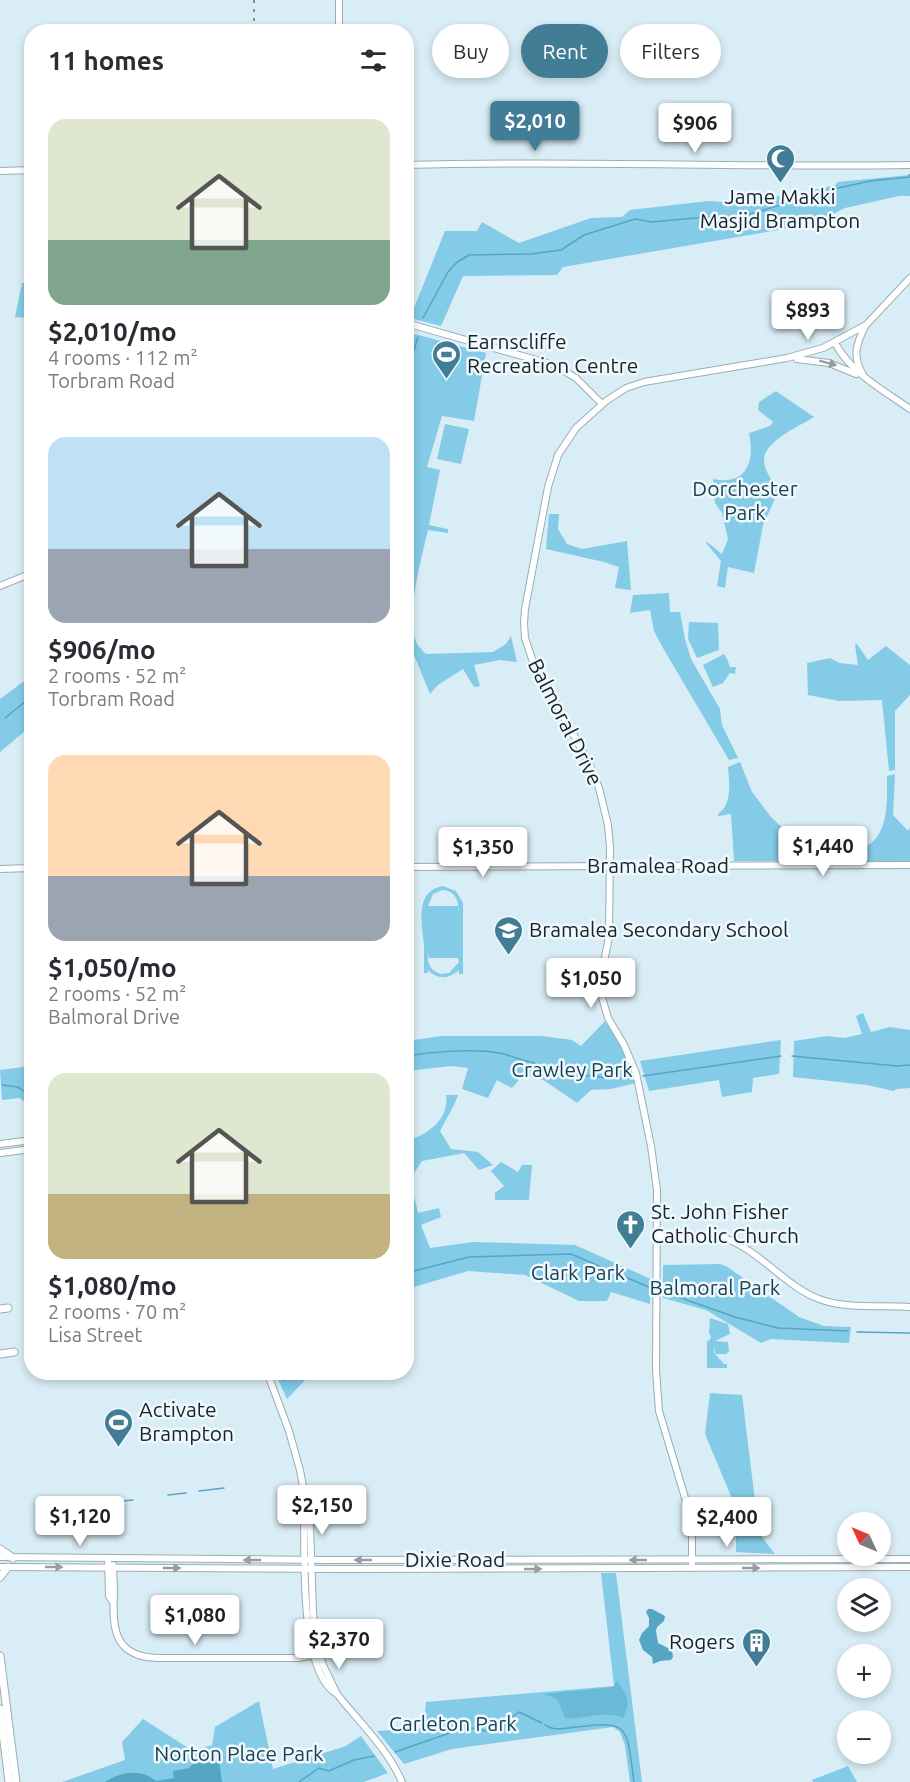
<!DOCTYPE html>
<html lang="en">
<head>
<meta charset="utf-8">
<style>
	body { margin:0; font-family:Ubuntu,sans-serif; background:#f7f7f7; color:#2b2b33; height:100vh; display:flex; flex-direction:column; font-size:22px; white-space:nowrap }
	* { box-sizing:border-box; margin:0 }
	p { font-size:20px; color:#7c7c81 }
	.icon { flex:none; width:33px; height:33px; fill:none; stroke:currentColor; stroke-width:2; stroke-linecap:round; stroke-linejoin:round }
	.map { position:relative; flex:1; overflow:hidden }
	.panel { position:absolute; left:24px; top:24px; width:390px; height:1356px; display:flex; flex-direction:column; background:#fff; border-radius:24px; box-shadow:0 3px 9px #0003 }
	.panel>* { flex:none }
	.guide { position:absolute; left:432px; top:24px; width:387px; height:54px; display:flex; gap:12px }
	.needle { width:39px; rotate:314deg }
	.controls { position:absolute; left:837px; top:1512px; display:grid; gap:12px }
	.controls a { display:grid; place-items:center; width:54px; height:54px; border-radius:50%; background:#fff; box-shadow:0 3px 9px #0003; font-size:30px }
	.price { position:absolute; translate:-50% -51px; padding:0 14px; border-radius:6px; background:#fff; color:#222; font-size:20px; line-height:39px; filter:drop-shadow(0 2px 3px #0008) }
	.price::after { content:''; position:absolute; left:50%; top:36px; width:18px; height:14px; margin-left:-9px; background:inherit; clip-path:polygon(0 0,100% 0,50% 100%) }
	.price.active { background:#417d94; color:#fff }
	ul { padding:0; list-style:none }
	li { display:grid; align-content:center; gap:12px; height:318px; padding:0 24px }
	li span { display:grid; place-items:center; height:186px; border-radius:18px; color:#555 }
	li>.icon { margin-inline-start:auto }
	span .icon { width:108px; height:108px; fill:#fffc; stroke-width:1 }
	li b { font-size:26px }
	h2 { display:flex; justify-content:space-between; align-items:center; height:72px; padding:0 24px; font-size:26px }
	.chip { padding:0 21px; border-radius:27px; background:#fff; box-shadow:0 3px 9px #0003; font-size:21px; line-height:54px }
	.chip.active { background:#417d94; color:#fff }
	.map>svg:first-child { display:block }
	.green { fill:#83cbe7; fill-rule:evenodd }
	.forest { fill:#69b9d8 }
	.water { fill:#55a5c4 }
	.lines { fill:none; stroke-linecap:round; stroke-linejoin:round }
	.stream { stroke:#55a5c4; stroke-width:1.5 }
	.secondary-casing { stroke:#9aadb5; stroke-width:8 }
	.primary-casing { stroke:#9aadb5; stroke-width:9 }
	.secondary { stroke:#fff; stroke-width:6 }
	.primary { stroke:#fff; stroke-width:7 }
	.rail { stroke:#647075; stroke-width:1.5; stroke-dasharray:3 6; stroke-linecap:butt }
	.oneway { fill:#989c9d }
	.labels { text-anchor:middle; stroke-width:5; stroke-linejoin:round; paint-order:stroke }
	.poi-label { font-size:21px; fill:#1b2226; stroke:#edf9fe; text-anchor:start }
	.park-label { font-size:21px; fill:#1a3f4d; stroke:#edf9fe }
	.street-label { font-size:21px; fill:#1b2226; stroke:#edf9fe }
</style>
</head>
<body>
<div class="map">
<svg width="910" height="1782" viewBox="0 0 910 1782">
	<rect width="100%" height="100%" fill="#d9edf6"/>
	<g class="green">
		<polygon points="910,175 910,196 899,196 845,208 813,224 563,267 557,275 463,276 441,326 410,318 445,231 477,231 482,222 519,243 591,218 622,217 630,210 708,201 737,203 759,198 790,195 836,185 837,182"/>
		<polygon points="22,283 31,283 31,318 15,317"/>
		<path d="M 407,332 L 486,353 L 474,421 L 442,416 L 427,467 L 440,470 L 429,525 L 448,529 L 448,533 L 428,530 C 422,556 406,615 415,639 C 416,644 422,650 426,654 L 493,652 L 506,644 L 511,636 L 517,662 L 500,660 L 474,665 L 480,686 L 474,687 L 463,669 L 438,685 L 430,694 L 410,645 L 407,621 Z"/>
		<path d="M 776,391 L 814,417 C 800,426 764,441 764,460 C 764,471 773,482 779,490 L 763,525 L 754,573 L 728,567 L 725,588 L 717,586 L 721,561 L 706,543 L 707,542 L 722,554 L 728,539 L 722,513 L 715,503 L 713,479 C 747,486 755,461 749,433 L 770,426 L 773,422 L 758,410 L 759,402 Z"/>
		<polygon points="445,424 469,429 461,464 437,459"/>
		<polygon points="549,514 559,514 558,529 567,544 582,549 627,541 631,590 615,588 619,567 604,562 546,549"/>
		<polygon points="669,593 670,612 680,612 685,639 691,659 720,709 722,725 738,758 729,760 663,648 654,631 650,610 630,613 633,595"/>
		<polygon points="689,622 718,623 719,650 697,658 688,639"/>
		<polygon points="857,644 868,660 886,646 910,665 910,695 895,711 895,770 889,771 882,700 839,701 808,695 807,663 830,658 839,663 858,665 855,645"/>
		<polygon points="724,654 727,659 730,667 736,667 735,674 730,673 723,683 713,687 703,665"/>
		<polygon points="31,676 31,726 0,752 0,699"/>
		<path d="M 740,762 L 752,792 L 771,817 L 788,833 L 805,845 L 850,851 C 890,847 887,806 887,776 L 895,774 L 893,815 L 908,831 L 910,828 L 910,861 L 734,861 L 731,814 L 718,816 L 718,814 C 733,803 729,783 728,767 Z"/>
		<path d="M 443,886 L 456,891 L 463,903 L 463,974 L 459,974 L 459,970 C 449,979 438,980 428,970 L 428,973 L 424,973 C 424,964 424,954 424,945 C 422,923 414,891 443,886 ZM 442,890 C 457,891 459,902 459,916 L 458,906 L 428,906 L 433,894 ZM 428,953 L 429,958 L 458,958 L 459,962 L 449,973 L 440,974 C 430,970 427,963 428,953 Z"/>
		<polygon points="863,1013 871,1032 890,1027 910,1030 910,1088 896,1089 894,1091 867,1085 793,1077 794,1041 827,1036 844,1038 862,1034 856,1016"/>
		<polygon points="605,1021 621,1047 636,1083 611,1089 591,1090 577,1103 545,1081 524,1074 512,1088 497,1080 488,1098 462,1089 468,1068 451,1066 407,1071 407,1041 441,1036 542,1036 572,1040 581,1046"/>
		<polygon points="781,1040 779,1074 753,1078 752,1092 722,1097 719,1080 649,1091 640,1061"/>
		<polygon points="31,1066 31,1108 20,1098 2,1100 0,1070"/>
		<path d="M 446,1095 L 458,1095 L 455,1103 L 440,1131 L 451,1149 L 478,1152 L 493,1165 L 479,1170 L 464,1153 L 422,1161 L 410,1179 L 418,1213 L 439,1208 L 441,1217 L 421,1225 L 430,1248 L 473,1242 L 575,1245 L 651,1279 L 650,1304 L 611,1292 L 607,1301 L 579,1301 L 525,1275 L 468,1271 L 407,1289 L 407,1141 C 427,1135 450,1119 446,1095 Z"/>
		<polygon points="501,1162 518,1172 522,1165 532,1165 529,1200 495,1200 495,1193 504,1186 491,1171"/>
		<polygon points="720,1264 726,1266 799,1317 824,1326 851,1327 849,1343 771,1339 761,1343 706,1310 663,1298 663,1265"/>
		<polygon points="710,1318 728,1324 730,1334 715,1341 728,1342 729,1351 726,1354 715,1354 715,1346 714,1353 724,1364 727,1364 727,1368 707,1368 707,1341 709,1341 711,1337 709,1333"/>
		<polygon points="275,1373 312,1373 287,1399"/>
		<polygon points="710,1393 742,1395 759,1533 775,1554 736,1552 736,1519 733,1501 705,1434"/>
		<polygon points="601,1573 616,1573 642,1782 630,1782 625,1745 620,1732 613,1727 452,1749 404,1764 377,1731 424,1728 426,1702 614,1686"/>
		<polygon points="259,1701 273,1769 346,1746 361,1736 388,1773 364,1782 62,1782 125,1760 122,1742 143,1719 193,1751 212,1745 215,1727"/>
		<polygon points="848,1766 857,1782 813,1782 812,1780"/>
	</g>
	<path class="forest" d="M 617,1681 C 628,1697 631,1700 623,1718 C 603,1709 586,1720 565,1718 L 557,1699 L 544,1694 L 613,1687 Z"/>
	<g class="water">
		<polygon points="648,1609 652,1609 665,1616 664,1621 657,1627 656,1631 658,1643 672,1650 673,1657 671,1660 660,1661 653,1664 652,1657 643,1650 639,1640 642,1633 649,1626 649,1618 646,1612"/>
		<path d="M 214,1759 L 219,1761 L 222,1782 L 105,1782 C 120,1772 141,1768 156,1781 L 174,1778 L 173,1771 L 189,1768 L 197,1760 L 208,1762 Z"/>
	</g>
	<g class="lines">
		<g class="stream">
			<polyline points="909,175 910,175"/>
			<polyline points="423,318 448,272 456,263 469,255 531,254 561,250 584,235 635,219 652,222 717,216 740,217 834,189 870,181 910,177"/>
			<polyline points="406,376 418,337"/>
			<polyline points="5,718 32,696"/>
			<path d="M 406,1056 C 432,1052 474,1048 499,1053 C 510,1055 520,1060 530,1062 C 563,1072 596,1080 630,1078"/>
			<polyline points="792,1056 897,1066 910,1065"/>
			<polyline points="643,1076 781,1056"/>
			<polyline points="2,1085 18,1087 32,1097"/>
			<polyline points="406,1273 469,1257 571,1254 651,1288"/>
			<polyline points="664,1292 735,1317 778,1328 848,1331"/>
			<polyline points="857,1332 910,1333"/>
			<polyline points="283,1381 291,1372"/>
			<polyline points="199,1491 224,1488"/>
			<polyline points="168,1495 186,1493"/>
			<polyline points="60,1502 99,1504"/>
			<polyline points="114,1502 133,1500"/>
			<path d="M 545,1725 C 553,1730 558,1729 568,1728 C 630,1720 626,1722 634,1782"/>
			<polyline points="395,1752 467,1727 485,1731 498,1727 519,1712 542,1723"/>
			<polyline points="299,1782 319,1768 329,1771 354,1760 374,1756"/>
		</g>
		<defs>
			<g id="secondary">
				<polyline points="339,0 339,32"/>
				<path d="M 406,165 C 574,160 742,168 910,165"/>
				<polyline points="0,171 32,170"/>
				<polyline points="406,323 554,365 576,378 602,404"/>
				<path d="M 835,343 C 851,373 883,390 910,409"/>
				<polyline points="797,359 829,363 856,374"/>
				<path d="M 863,375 C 852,356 856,345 865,326"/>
				<polyline points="0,586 32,573"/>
				<polyline points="406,867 910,865"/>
				<polyline points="0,869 32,868"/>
				<polyline points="581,991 600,965"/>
				<polyline points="0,1144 32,1140"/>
				<polyline points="0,1153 32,1149"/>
				<path d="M 658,1236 C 677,1237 709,1233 727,1239 C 761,1252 785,1286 819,1299 C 844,1309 883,1305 910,1307"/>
				<polyline points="267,1372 289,1431 300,1470 310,1524 313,1612 316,1641 322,1663 337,1694"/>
				<path d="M 308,1518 L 304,1524 C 305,1563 300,1673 337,1694 C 359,1722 388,1749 402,1782"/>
				<polyline points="0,1557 327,1560 910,1559"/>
				<polyline points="108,1558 109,1596 112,1601"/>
				<path d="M 113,1565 C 113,1574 114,1584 114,1593 C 112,1629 114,1657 158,1658 L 299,1658 L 317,1654"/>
				<polyline points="0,1567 347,1569 910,1567"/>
				<polyline points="692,1568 692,1521 659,1411 656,1370 657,1190 651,1146 636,1073 624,1045 608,1018 599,987 609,937 610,847 608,825 599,788 589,763 532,659 525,638 524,623 525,609 548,487 558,455 576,428 606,401 626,388 644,382 787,358 823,348 866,325 910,278"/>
			</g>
			<g id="primary">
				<polyline points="0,1309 8,1308"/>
				<polyline points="0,1354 14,1352"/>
				<polyline points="0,1549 13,1558"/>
				<polyline points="0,1577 8,1567"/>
				<polyline points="0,1656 16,1782"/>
				<polyline points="0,1709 9,1782"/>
			</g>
		</defs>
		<use href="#secondary" class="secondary-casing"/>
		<use href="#primary" class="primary-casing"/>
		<use href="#secondary" class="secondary"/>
		<use href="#primary" class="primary"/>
		<polyline class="rail" points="254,0 254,32"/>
	</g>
	<defs><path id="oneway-solid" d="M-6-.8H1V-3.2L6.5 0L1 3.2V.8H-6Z" transform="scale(1.5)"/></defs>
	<g class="oneway">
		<use href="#oneway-solid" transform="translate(828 363) rotate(15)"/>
		<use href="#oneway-solid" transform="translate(252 1560) rotate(-180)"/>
		<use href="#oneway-solid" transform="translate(363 1560) rotate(-180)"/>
		<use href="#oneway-solid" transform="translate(638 1560) rotate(-180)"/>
		<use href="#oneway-solid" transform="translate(54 1567)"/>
		<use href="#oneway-solid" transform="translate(172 1568)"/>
		<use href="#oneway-solid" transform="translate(751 1568)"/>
		<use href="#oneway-solid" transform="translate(533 1569)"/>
	</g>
	<defs>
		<symbol id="mosque-pin" viewBox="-11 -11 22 30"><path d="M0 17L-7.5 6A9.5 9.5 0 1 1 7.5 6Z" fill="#417d94" stroke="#edf9fe"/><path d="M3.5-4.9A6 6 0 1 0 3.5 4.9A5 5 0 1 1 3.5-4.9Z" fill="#fff"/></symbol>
		<symbol id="stadium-pin" viewBox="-11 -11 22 30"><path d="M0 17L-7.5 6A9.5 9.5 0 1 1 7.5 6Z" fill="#417d94" stroke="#edf9fe"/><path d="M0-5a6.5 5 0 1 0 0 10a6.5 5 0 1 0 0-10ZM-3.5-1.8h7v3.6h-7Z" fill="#fff"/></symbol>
		<symbol id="school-pin" viewBox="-11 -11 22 30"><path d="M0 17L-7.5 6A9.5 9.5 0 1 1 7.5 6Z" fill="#417d94" stroke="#edf9fe"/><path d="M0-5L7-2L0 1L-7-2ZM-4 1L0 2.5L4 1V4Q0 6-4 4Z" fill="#fff"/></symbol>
		<symbol id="church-pin" viewBox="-11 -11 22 30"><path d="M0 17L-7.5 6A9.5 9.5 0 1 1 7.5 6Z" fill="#417d94" stroke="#edf9fe"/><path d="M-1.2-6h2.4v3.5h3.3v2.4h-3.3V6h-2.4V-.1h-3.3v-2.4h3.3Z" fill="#fff"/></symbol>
		<symbol id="building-pin" viewBox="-11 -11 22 30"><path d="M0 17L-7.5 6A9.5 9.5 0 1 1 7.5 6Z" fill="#417d94" stroke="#edf9fe"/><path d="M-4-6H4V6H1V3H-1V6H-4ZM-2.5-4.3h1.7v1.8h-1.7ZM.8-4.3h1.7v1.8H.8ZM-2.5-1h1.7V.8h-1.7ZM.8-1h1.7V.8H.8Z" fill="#fff"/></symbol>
	</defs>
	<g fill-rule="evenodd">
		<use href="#mosque-pin" x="764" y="142" width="33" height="45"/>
		<use href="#stadium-pin" x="430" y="338" width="33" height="45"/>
		<use href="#school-pin" x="492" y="914" width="33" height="45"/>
		<use href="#church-pin" x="614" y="1208" width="33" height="45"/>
		<use href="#stadium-pin" x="102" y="1406" width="33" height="45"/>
		<use href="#building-pin" x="740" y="1626" width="33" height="45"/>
	</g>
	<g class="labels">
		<g class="poi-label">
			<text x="780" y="204" text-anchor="middle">Jame Makki<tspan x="780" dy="24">Masjid Brampton</tspan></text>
			<text x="467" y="349">Earnscliffe<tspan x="467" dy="24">Recreation Centre</tspan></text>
			<text x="529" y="937">Bramalea Secondary School</text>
			<text x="651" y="1219">St. John Fisher<tspan x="651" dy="24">Catholic Church</tspan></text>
			<text x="139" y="1417">Activate<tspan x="139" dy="24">Brampton</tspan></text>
			<text x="735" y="1649" text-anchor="end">Rogers</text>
		</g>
		<g class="park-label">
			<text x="745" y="496">Dorchester<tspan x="745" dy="24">Park</tspan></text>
			<text x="572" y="1077">Crawley Park</text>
			<text x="578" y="1280">Clark Park</text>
			<text x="715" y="1295">Balmoral Park</text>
			<text x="453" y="1731">Carleton Park</text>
			<text x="239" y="1761">Norton Place Park</text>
		</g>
		<g class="street-label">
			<text transform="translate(565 722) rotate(63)" y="7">Balmoral Drive</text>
			<text x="658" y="873">Bramalea Road</text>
			<text x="455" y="1567">Dixie Road</text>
		</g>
	</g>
</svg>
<div class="controls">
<a><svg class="needle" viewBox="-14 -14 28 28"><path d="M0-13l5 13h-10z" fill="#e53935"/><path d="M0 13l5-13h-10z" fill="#7c7c81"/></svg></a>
<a><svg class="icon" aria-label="layers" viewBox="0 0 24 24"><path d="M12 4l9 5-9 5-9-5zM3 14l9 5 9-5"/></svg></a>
<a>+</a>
<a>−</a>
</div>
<b class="price active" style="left:535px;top:152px">$2,010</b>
<b class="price" style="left:695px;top:154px">$906</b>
<b class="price" style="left:808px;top:341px">$893</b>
<b class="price" style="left:823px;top:877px">$1,440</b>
<b class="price" style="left:483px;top:878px">$1,350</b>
<b class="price" style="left:591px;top:1009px">$1,050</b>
<b class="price" style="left:322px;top:1536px">$2,150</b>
<b class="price" style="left:80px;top:1547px">$1,120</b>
<b class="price" style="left:727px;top:1548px">$2,400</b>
<b class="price" style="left:195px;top:1646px">$1,080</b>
<b class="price" style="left:339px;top:1670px">$2,370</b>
<div class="guide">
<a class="chip">Buy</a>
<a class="chip active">Rent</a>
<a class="chip">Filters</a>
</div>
<section class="panel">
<h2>11 homes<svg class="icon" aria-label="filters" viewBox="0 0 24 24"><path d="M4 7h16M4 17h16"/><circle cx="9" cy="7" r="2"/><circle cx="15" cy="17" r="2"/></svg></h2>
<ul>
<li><span style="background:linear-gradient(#dfe7d0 65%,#7fa58c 0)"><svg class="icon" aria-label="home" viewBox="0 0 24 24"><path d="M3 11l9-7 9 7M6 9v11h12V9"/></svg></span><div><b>$2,010/mo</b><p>4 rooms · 112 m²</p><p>Torbram Road</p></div></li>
<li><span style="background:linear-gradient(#bfe0f5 60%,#9aa5b1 0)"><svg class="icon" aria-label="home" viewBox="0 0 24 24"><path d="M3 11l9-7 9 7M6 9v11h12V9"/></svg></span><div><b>$906/mo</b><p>2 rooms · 52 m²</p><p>Torbram Road</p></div></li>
<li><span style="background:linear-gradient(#ffd9b3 65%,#9aa5b1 0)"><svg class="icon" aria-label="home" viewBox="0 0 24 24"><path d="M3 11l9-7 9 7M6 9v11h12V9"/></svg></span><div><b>$1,050/mo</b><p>2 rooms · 52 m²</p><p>Balmoral Drive</p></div></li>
<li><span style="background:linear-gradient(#dfe7d0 65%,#c2b280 0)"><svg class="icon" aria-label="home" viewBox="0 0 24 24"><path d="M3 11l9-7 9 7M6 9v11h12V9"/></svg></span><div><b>$1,080/mo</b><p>2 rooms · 70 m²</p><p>Lisa Street</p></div></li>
</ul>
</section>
</div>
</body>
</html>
